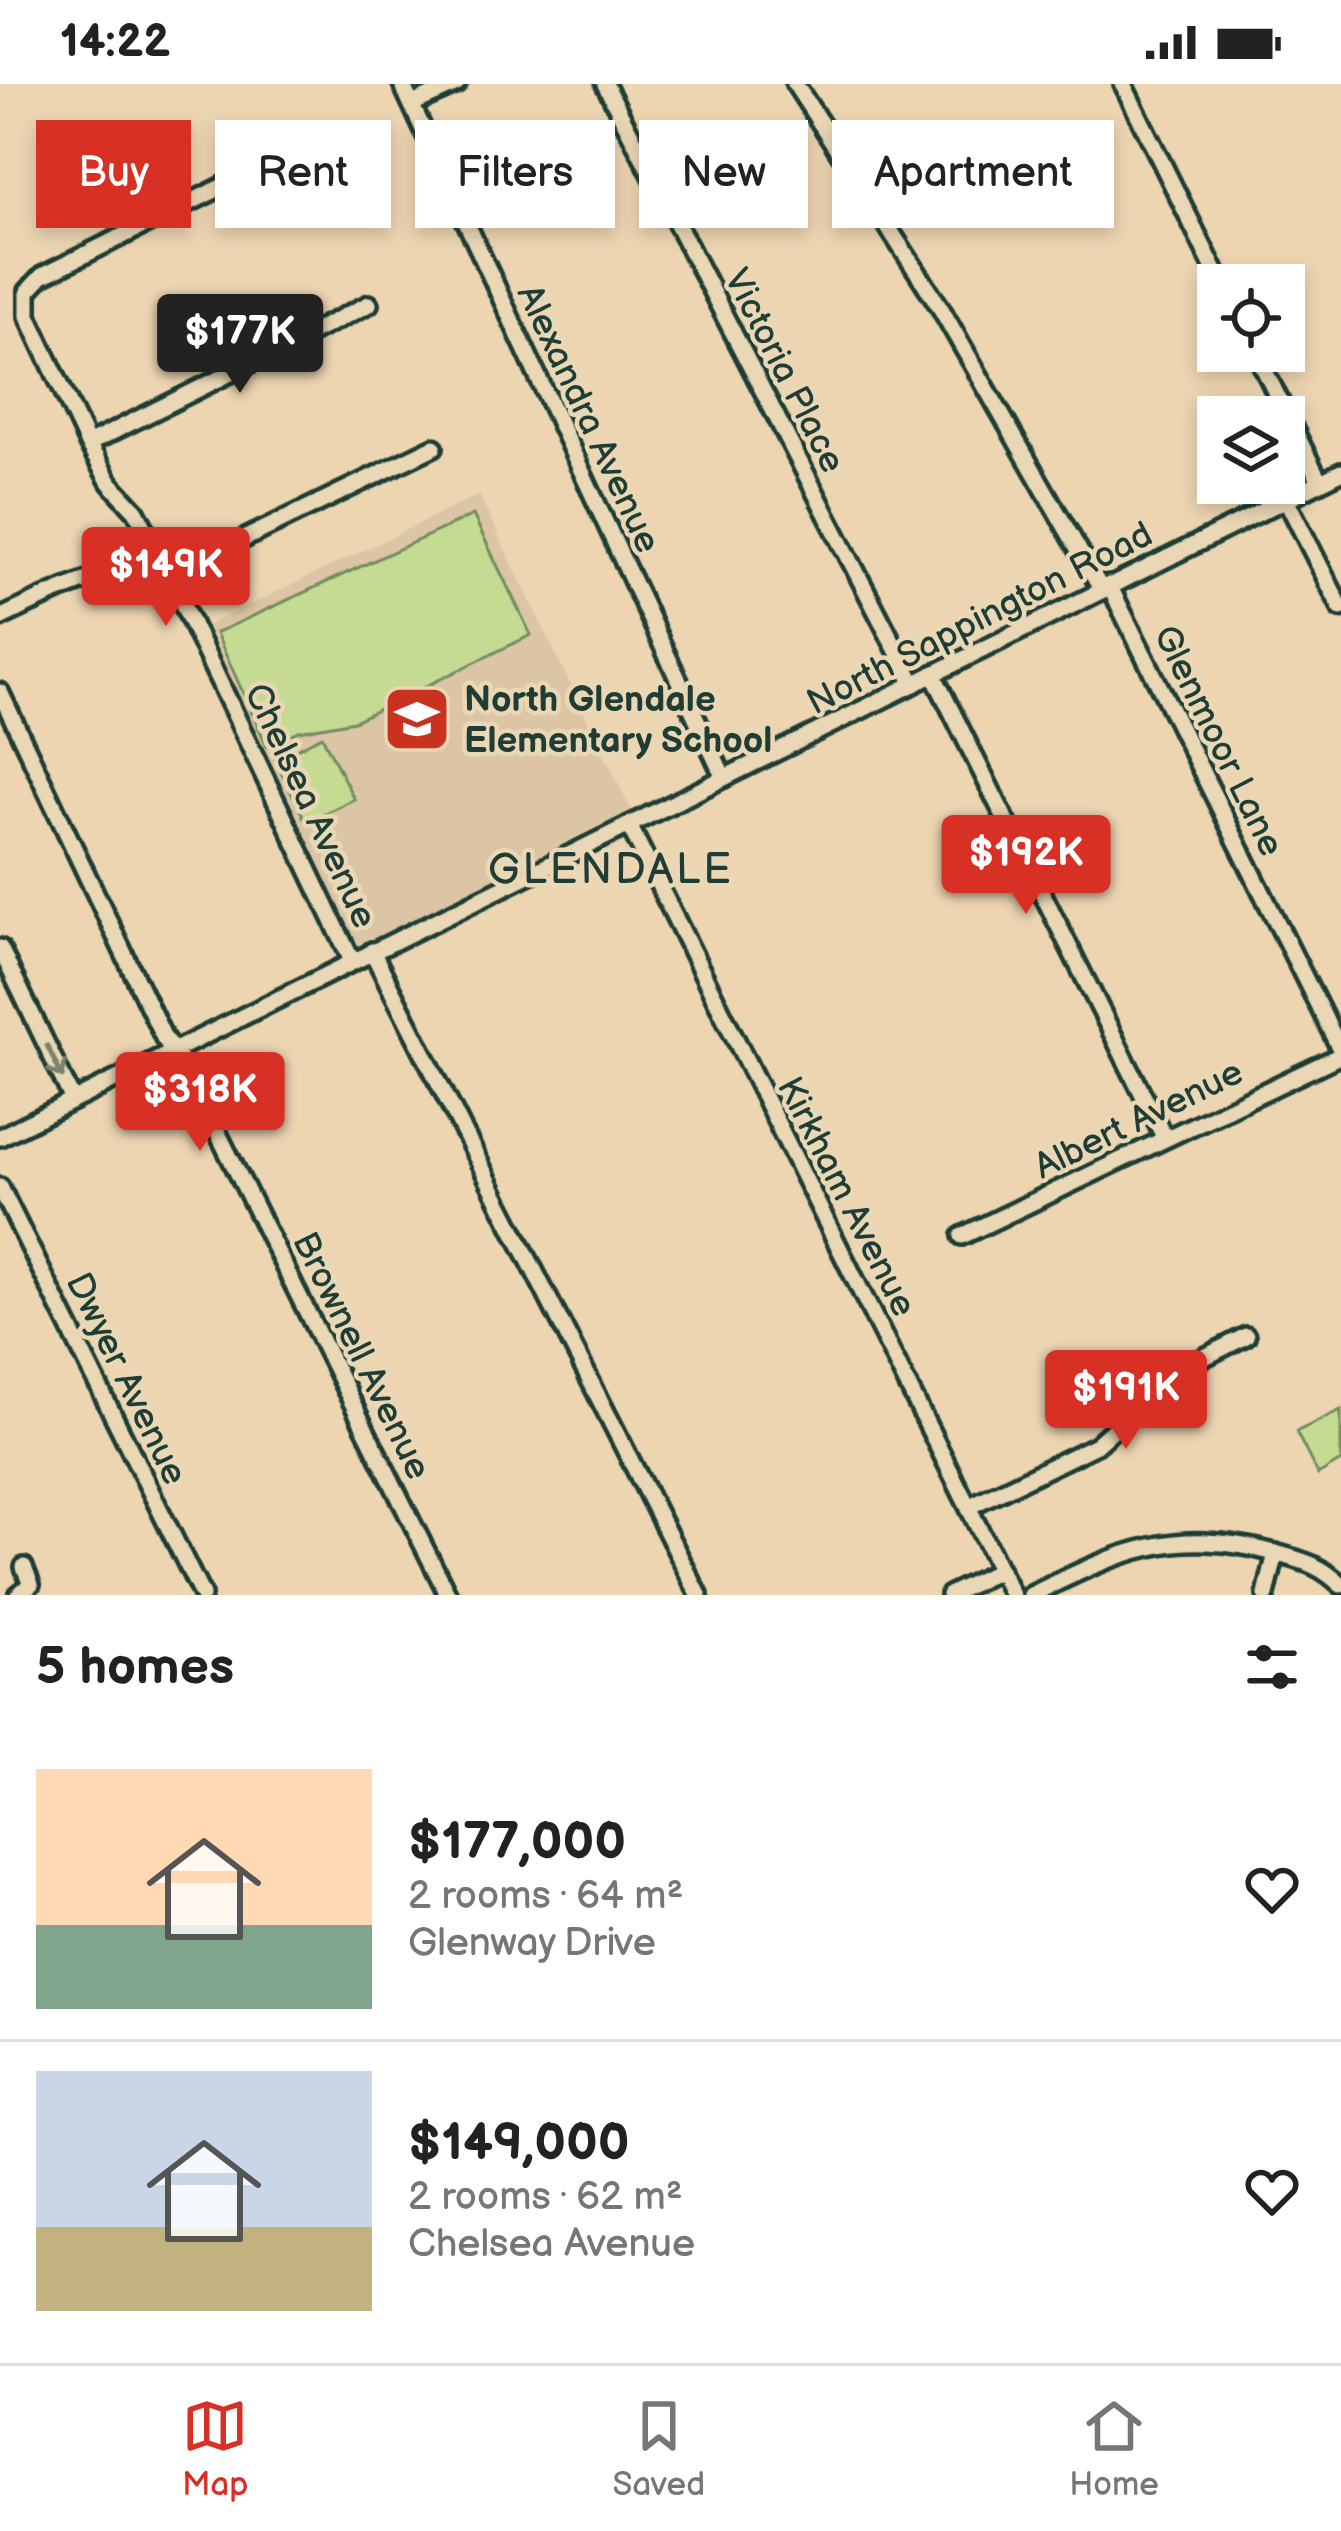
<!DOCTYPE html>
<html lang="en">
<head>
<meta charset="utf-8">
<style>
	body { margin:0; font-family:"Balsamiq Sans",sans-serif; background:#f2f2f2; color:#222; height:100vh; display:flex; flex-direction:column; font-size:45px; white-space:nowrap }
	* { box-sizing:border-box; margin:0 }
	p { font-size:39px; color:#767676 }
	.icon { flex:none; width:66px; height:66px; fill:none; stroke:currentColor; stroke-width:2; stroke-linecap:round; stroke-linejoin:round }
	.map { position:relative; height:1511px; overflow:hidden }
	.panel { display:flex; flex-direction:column; background:#fff; flex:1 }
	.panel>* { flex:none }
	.hud { position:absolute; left:36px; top:36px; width:1269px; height:108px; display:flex; gap:24px }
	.tools { position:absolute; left:1197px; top:180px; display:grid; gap:24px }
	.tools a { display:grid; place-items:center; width:108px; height:108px; border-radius:0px; background:#fff; box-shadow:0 6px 18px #0003; font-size:60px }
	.price { position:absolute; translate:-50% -102px; padding:0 27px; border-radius:12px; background:#d93025; color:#fff; font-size:39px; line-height:78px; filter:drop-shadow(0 3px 6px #0008) }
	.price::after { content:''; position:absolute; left:50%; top:72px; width:36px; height:27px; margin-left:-18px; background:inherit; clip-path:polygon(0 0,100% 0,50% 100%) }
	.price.selected { background:#222; color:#fff }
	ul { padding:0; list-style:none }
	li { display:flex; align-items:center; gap:36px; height:300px; padding:0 36px }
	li+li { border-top:3px solid #e0e0e0 }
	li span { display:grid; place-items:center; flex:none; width:336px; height:240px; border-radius:0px; color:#555 }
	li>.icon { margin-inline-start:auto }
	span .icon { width:144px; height:144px; fill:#fffc; stroke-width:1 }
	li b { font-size:51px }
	h2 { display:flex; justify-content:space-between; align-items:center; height:144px; padding:0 36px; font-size:51px }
	.tag { padding:0 42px; border-radius:0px; background:#fff; box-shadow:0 6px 18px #0003; font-size:42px; line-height:108px }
	.tag.selected { background:#d93025; color:#fff }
	.status { display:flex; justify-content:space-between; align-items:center; height:84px; padding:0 60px; background:#fff; direction:ltr }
	.status svg { height:33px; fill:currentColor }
	.tabs { display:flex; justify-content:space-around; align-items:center; height:168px; border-top:3px solid #e0e0e0; background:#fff; font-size:33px; color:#767676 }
	.tabs a { display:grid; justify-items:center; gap:6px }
	.tabs .selected { color:#d93025 }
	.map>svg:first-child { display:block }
	.built { fill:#dcc5a4 }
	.green { fill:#c5db91; stroke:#728c62; stroke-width:3 }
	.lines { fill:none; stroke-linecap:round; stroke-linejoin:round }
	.minor-casing { stroke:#1f3d34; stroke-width:24 }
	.minor { stroke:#ead7b5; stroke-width:15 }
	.oneway { stroke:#7a826e }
	.labels { text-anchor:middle; stroke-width:9; stroke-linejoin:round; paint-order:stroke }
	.street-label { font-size:36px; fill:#1f3d34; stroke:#ead7b5 }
	.poi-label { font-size:36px; font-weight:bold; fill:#1f3d34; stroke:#ead7b5; text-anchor:start }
	.quarter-label { font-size:42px; letter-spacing:3px; fill:#1f3d34; stroke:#ead7b5 }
</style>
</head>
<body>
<div class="status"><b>14:22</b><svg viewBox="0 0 49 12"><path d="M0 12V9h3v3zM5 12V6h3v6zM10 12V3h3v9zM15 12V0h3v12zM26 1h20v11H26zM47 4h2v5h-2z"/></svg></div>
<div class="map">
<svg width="1341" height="1511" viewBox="0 0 1341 1511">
	<rect width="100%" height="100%" fill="#edd5b2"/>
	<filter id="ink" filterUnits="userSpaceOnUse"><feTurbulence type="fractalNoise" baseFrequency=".00833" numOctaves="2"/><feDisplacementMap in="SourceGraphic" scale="24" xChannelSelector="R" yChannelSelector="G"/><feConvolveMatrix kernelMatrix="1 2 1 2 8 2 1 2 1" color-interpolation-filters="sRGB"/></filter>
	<g filter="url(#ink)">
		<polygon class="built" points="479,411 631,726 357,863 204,543"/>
		<g class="green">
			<polygon points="473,431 531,551 354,637 299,647 267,662 216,549"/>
			<polygon points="322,652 354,715 306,738 275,676"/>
			<polygon points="1341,1326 1341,1377 1318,1391 1296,1348"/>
		</g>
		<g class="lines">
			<defs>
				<g id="minor">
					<polyline points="402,0 724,694"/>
					<polyline points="605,0 914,600"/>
					<polyline points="795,0 940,223 1101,505"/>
					<polyline points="1123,0 1222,201"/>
					<polyline points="412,20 457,0"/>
					<polyline points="296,66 42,192 28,207 28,232 88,360 110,399 136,427 164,481 352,877"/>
					<polyline points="1255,267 1320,398"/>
					<polyline points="88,360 369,220"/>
					<polyline points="1286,415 1341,524"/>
					<polyline points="1109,501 1341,967"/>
					<path d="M 0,534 C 58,506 121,475 186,483 L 434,363"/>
					<polyline points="933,590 1164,1053"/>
					<polyline points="0,608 164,954 185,983 448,1511"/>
					<polyline points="629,741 1012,1511"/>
					<polyline points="0,864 73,1016"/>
					<polyline points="372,867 699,1511"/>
					<polyline points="0,1053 1341,388"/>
					<polyline points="0,1103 202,1511"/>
					<polyline points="962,1152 1341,971"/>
					<polyline points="970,1422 1096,1361 1116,1343 1144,1304 1246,1252"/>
					<polyline points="18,1511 31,1500 24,1483"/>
					<polyline points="949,1511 1000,1486"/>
					<path d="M 1031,1511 C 1120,1467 1175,1442 1275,1469 C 1303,1477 1319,1480 1341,1501"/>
					<polyline points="1266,1511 1276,1469"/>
				</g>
			</defs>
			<use href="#minor" class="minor-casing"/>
			<use href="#minor" class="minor"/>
		</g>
		<defs><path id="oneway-shaft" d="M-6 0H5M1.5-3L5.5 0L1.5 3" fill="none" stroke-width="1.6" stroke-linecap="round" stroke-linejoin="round" transform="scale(3)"/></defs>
		<use class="oneway" href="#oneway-shaft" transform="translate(55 978) rotate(64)"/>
	</g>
	<defs>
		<symbol id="school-square" viewBox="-11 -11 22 22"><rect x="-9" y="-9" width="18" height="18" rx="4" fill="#c8321e" stroke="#ead7b5"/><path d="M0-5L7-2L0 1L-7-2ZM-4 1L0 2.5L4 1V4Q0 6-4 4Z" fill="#fff"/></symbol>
	</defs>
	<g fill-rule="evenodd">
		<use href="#school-square" x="379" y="597" width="76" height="76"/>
	</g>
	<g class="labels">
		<g class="street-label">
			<text transform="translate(786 286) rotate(63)" y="13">Victoria Place</text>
			<text transform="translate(590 334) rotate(65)" y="13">Alexandra Avenue</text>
			<text transform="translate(979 533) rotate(-27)" y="13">North Sappington Road</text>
			<text transform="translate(1220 656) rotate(64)" y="13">Glenmoor Lane</text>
			<text transform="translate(312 721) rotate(65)" y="13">Chelsea Avenue</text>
			<text transform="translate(1138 1034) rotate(-26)" y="13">Albert Avenue</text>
			<text transform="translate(848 1112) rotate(63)" y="13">Kirkham Avenue</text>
			<text transform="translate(363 1271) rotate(64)" y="13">Brownell Avenue</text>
			<text transform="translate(128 1294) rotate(64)" y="13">Dwyer Avenue</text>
		</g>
		<g class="poi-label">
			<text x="464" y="627">North Glendale<tspan x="464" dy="41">Elementary School</tspan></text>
		</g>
		<g class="quarter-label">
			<text x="611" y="799">GLENDALE</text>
		</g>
	</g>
</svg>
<div class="tools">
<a><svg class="icon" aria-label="locate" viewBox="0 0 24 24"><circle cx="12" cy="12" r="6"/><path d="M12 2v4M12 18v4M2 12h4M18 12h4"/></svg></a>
<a><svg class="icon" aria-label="layers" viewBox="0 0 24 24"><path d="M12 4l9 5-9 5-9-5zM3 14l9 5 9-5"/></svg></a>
</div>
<b class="price selected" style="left:240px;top:312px">$177K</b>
<b class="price" style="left:166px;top:545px">$149K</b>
<b class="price" style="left:1026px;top:833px">$192K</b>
<b class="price" style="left:200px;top:1070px">$318K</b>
<b class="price" style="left:1126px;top:1368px">$191K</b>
<div class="hud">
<a class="tag selected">Buy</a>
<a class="tag">Rent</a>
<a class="tag">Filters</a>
<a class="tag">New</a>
<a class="tag">Apartment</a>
</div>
</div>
<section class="panel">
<h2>5 homes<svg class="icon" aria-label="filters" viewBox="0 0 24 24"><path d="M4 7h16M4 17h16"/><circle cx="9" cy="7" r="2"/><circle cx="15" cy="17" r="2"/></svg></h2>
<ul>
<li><span style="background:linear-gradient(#ffd9b3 65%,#7fa58c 0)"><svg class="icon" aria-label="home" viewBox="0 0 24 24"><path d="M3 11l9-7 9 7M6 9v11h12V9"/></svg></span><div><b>$177,000</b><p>2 rooms · 64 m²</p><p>Glenway Drive</p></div><svg class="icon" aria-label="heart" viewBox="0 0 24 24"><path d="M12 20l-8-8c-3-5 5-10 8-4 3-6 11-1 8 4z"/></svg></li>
<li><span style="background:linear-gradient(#c9d6e8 65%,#c2b280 0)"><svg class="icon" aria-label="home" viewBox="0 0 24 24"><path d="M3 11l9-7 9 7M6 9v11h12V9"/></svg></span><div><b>$149,000</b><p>2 rooms · 62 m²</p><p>Chelsea Avenue</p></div><svg class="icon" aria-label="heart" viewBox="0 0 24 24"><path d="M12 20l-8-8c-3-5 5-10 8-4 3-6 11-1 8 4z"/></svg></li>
</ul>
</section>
<nav class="tabs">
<a class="selected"><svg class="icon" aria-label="map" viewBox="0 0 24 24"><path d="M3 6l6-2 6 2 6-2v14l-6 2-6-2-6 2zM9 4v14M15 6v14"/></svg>Map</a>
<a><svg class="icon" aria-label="saved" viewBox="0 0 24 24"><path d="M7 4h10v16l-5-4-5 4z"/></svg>Saved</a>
<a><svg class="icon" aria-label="home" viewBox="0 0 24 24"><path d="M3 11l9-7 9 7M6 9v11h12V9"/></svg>Home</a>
</nav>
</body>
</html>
